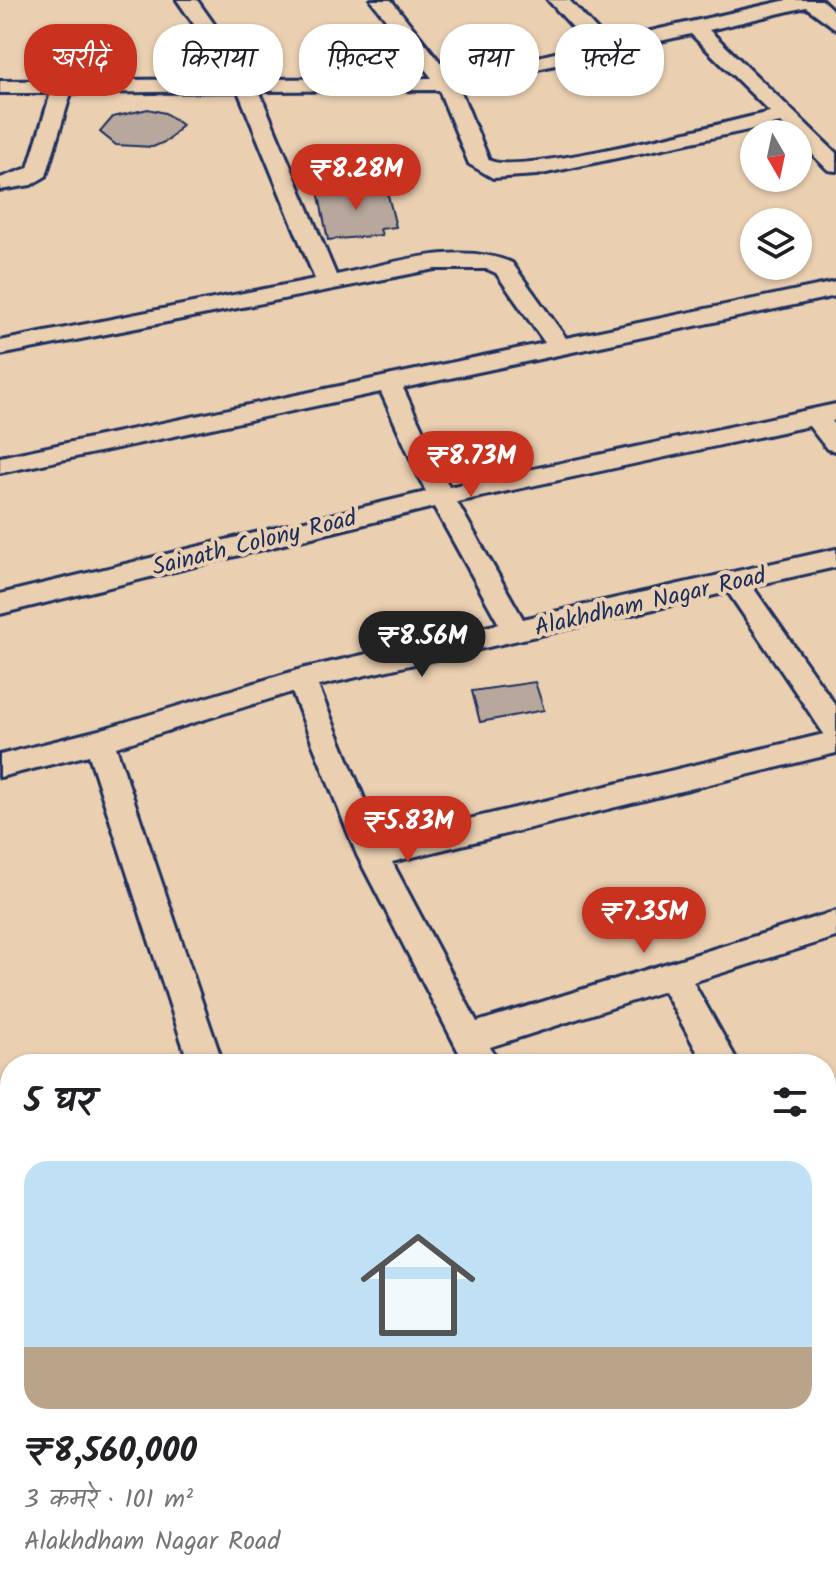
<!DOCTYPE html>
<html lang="hi">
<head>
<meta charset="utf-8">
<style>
	body { margin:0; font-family:Kalam,"Playpen Sans Deva",sans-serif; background:#f2f2f2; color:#202124; height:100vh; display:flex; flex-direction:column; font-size:30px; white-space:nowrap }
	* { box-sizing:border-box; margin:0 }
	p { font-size:26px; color:#757577 }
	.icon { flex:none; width:44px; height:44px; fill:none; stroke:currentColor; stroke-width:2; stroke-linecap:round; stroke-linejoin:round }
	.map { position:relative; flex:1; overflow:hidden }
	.details { position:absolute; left:0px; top:1054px; width:836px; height:536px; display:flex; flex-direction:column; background:#fff; border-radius:32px 32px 0 0; box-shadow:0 2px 6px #0004 }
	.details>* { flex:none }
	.hud { position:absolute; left:24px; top:24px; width:788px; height:72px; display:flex; gap:16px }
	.needle { width:52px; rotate:171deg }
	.buttons { position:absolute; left:740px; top:120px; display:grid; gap:16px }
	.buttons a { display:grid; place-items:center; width:72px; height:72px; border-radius:50%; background:#fff; box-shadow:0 2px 6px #0004; font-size:40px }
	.price { position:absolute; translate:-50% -68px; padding:0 18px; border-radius:28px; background:#c8321e; color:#fff; font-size:26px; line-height:52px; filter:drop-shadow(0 2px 4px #0008) }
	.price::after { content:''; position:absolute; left:50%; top:48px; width:24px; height:18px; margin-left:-12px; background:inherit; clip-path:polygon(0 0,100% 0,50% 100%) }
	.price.active { background:#222; color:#fff }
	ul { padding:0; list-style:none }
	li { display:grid; align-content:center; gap:16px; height:424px; padding:0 24px }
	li+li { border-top:2px solid #e0e0e0 }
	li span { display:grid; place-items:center; height:248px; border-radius:24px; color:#555 }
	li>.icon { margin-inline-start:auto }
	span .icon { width:144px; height:144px; fill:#fffc; stroke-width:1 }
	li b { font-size:34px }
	h2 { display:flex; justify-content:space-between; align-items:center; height:96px; padding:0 24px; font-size:34px }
	.tag { padding:0 28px; border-radius:32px; background:#fff; box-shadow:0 2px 6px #0004; font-size:28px; line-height:72px }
	.tag.active { background:#c8321e; color:#fff }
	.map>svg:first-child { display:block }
	.building { fill:#b7a79c; stroke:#1b2f5e; stroke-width:2 }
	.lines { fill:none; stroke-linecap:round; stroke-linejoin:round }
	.street-casing { stroke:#1b2f5e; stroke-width:6 }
	.street { fill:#eacfb1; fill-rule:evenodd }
	.labels { text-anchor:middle; stroke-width:8; stroke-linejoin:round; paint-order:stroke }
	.street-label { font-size:24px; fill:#1b2f5e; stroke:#eacfb1 }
</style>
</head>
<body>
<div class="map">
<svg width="836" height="1590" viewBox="0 0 836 1590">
	<rect width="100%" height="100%" fill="#eacfb1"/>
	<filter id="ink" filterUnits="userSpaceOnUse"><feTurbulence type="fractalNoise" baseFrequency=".0125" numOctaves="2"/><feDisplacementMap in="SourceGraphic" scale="16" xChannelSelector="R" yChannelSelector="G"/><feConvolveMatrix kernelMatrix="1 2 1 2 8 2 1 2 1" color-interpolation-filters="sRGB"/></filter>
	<g filter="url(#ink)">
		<g class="building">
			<polygon points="148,109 165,113 182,125 169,140 153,147 116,145 100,132 113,117"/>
			<polygon points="376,185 378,192 387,191 396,227 380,229 382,235 328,240 318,191"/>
			<polygon points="535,682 544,710 480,722 472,691"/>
		</g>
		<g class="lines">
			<defs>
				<g id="street">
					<path d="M 177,0 L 197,0 L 253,79 L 432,78 L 371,0 L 391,0 L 452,77 L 589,45 L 548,0 L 569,0 L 607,41 L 787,0 L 822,0 L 836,13 L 836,29 L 806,7 L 709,30 L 836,153 L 836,171 L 828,170 L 798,140 L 798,134 L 792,134 L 781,123 L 537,175 L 493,178 L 469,164 L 439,90 L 259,91 L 336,275 C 391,264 459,240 512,263 L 566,338 L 836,282 L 836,296 L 403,388 L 449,487 L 836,404 L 836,420 L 832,421 L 836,426 L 836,451 L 827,449 L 809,426 L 457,502 L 523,619 L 836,549 L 836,567 L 752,586 L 836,706 L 836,753 L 392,862 L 477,1022 L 836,911 L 836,937 L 693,982 L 739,1064 L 704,1064 L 664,991 L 490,1047 L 499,1064 L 465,1064 L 357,855 L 292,692 L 116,747 L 223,1064 L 189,1064 L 89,755 L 0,777 L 0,755 L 99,730 L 301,669 L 499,624 L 434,507 L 0,614 L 0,594 L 426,492 L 381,392 L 0,473 L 0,457 L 545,343 L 496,273 L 487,269 L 435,269 L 0,355 L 0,341 L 315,279 L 238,91 L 71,93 L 46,176 L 31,185 L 0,190 L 0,178 L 28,168 L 51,93 L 0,93 L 0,81 L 232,79 ZM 691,34 L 770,112 C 727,122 516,177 489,160 L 459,87 ZM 728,592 L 824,734 L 381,840 L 318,686 Z"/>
					<polygon points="826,1188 836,1191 836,1230 826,1226"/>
					<polygon points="10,1309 10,1345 0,1349 0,1313"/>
					<polygon points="0,1487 10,1491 10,1580 35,1580 37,1590 0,1590"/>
					<polygon points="826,1497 836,1501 836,1545 826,1541"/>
					<polygon points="67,1580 132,1580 128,1590 63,1590"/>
					<polygon points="645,1580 692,1580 696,1590 649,1590"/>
				</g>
			</defs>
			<use href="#street" class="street-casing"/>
			<use href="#street" class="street"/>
		</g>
	</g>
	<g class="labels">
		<g class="street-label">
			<text transform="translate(254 542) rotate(-14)" y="8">Sainath Colony Road</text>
			<text transform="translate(650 601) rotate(-13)" y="8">Alakhdham Nagar Road</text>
		</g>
	</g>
</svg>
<div class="buttons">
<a><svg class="needle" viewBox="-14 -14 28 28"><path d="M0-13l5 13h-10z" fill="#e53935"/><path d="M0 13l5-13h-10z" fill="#757577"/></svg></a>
<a><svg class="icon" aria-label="layers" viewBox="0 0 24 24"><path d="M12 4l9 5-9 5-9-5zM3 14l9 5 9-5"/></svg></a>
</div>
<b class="price" style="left:356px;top:212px">₹8.28M</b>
<b class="price" style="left:471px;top:499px">₹8.73M</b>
<b class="price active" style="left:422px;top:679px">₹8.56M</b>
<b class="price" style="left:408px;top:864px">₹5.83M</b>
<b class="price" style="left:644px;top:955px">₹7.35M</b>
<div class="hud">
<a class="tag active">खरीदें</a>
<a class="tag">किराया</a>
<a class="tag">फ़िल्टर</a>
<a class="tag">नया</a>
<a class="tag">फ़्लैट</a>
</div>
<section class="details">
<h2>5 घर<svg class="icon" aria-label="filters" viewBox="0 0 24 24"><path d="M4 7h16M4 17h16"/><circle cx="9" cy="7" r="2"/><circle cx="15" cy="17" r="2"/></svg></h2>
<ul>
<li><span style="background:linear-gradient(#bfe0f5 75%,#b9a48a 0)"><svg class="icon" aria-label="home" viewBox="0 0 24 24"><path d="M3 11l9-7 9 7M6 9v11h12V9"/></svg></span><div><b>₹8,560,000</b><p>3 कमरे · 101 m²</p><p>Alakhdham Nagar Road</p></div></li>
</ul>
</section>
</div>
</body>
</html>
